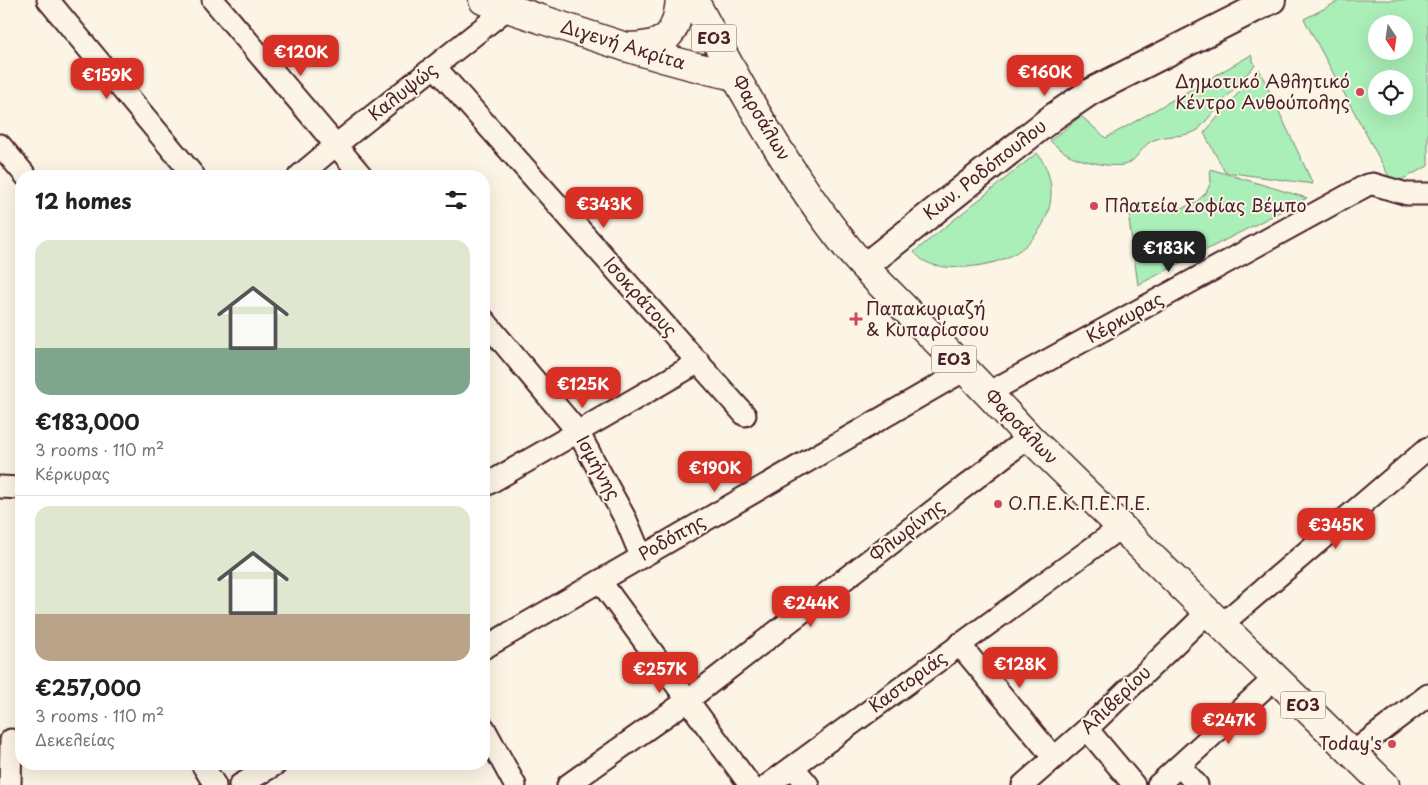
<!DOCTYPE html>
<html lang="en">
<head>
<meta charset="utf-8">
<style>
	body { margin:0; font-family:"Playpen Sans",sans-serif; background:#f6f6f6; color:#222; height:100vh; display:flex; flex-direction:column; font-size:19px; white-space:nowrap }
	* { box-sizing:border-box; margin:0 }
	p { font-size:16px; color:#767676 }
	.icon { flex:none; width:28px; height:28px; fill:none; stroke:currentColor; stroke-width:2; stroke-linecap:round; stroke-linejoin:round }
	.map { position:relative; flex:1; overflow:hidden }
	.details { position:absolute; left:15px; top:170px; width:475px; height:600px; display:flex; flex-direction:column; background:#fff; border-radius:20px; box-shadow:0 5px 20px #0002 }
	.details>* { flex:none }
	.needle { width:32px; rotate:167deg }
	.controls { position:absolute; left:1368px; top:15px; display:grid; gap:10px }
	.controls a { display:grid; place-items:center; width:45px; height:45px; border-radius:50%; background:#fff; box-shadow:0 5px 20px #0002; font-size:25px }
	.price { position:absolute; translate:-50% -42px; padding:0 11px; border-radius:10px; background:#d93025; color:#fff; font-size:16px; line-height:32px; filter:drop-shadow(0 1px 2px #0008) }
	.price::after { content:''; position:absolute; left:50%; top:30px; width:15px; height:11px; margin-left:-8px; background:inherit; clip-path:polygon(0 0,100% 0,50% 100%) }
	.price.current { background:#222; color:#fff }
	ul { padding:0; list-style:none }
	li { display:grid; align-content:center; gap:10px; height:265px; padding:0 20px }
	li+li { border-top:1px solid #e0e0e0 }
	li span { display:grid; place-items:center; height:155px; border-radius:15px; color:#555 }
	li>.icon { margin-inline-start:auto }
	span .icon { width:90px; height:90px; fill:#fffc; stroke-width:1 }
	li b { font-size:21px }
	h2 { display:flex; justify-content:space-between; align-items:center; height:60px; padding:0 20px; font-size:21px }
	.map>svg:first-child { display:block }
	.green { fill:#aaeeb8; stroke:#7a8672; fill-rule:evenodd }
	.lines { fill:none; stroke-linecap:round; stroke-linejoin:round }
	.minor-casing { stroke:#4a1f2b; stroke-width:25 }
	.tertiary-casing { stroke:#4a1f2b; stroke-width:30 }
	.secondary-casing { stroke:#4a1f2b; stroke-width:31 }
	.primary-casing { stroke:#4a1f2b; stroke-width:31 }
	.minor { stroke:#fcf5e5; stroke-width:21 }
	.tertiary { stroke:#fcf5e5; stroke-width:26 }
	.secondary { stroke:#fcf5e5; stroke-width:28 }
	.primary { stroke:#fcf5e5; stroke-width:28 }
	.poi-dot { fill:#d1495b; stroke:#fcf5e5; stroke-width:2 }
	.labels { text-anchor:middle; stroke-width:4; stroke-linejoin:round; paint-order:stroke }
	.shield { fill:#fcf5e5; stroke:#7f5f63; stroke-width:1 }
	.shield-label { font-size:16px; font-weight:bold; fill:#4a1f2b }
	.street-label { font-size:18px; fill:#4a1f2b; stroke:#fcf5e5 }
	.poi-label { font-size:18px; fill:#4a1f2b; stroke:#fcf5e5; text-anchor:start }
</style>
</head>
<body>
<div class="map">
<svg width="1428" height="785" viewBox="0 0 1428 785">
	<rect width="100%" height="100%" fill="#fcf5e5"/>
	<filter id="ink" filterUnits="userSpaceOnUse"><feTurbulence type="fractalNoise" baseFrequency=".02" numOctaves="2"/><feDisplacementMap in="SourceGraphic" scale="10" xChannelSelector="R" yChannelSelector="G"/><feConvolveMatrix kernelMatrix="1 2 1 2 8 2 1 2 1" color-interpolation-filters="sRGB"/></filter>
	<g filter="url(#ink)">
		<g class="green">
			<path d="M 1341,0 L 1428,0 L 1428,166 L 1393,184 L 1304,19 ZM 1376,24 L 1404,24 L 1404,51 L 1376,51 ZM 1376,79 L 1404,79 L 1404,106 L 1376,106 Z"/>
			<path d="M 1251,55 L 1255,65 L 1198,130 C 1185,138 1168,134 1154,140 C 1143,144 1139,157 1129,163 C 1117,170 1081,161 1069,155 C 1062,151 1056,146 1050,141 L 1081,116 L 1106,138 Z"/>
			<polygon points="1259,69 1313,184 1225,172 1204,133"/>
			<path d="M 1037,153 C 1063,186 1051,230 1017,252 C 1002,262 985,265 967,267 C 954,268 937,268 926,262 C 921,260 917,255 914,252 Z"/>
			<polygon points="1210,169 1307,198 1138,285 1129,220 1132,210 1146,204 1169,209 1182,208 1195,203 1206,193 1211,182"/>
		</g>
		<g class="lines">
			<defs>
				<g id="minor">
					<polyline points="48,0 194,176"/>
					<polyline points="213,0 362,176"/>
					<polyline points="435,67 745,415"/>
					<polyline points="0,145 26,176"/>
					<polyline points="299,176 336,145 508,8"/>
					<polyline points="484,320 578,432 626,520 641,556"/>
					<polyline points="988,393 1367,185 1373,184 1407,194 1428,194"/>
					<polyline points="484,486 699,362"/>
					<polyline points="0,487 21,488"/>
					<polyline points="600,581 750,785"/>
					<polyline points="1221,625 1428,448"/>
					<polyline points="959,644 1054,758"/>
					<polyline points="484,648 965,370"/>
					<polyline points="484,728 515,785"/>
					<polyline points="1087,729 1134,785"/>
					<polyline points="1352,753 1428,695"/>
					<polyline points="202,764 215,785"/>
					<polyline points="1180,766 1197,785"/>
					<polyline points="793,767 808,785"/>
					<polyline points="10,785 11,740"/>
					<polyline points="240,785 276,764"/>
					<polyline points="568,785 688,700 1029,437"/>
					<polyline points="768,785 1121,527"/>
					<polyline points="1023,785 1087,729 1208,612"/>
					<polyline points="1158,785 1275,678"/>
				</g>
				<polyline id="tertiary" points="864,267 1053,117 1090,92 1272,0"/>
				<path id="secondary" d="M 483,0 C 567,27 649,58 735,76"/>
				<g id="primary">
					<path d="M 694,0 C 740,87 788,174 850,251 C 870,275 894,297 916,320 C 954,358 992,397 1029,437 L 1385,785"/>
					<path d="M 626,47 C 664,46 676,39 680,0"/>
				</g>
			</defs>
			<use href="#minor" class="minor-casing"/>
			<use href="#tertiary" class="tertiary-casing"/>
			<use href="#secondary" class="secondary-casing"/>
			<use href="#primary" class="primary-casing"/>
			<use href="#minor" class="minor"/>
			<use href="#tertiary" class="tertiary"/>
			<use href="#secondary" class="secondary"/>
			<use href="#primary" class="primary"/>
		</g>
	</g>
	<g class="poi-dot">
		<circle cx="1360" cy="92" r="5"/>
		<circle cx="1094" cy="206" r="5"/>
		<path d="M853.5 311.5h5v5h5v5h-5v5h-5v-5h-5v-5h5z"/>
		<circle cx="998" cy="504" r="5"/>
		<circle cx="1392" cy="744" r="5"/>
	</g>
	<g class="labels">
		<g class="shield">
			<rect x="691.5" y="24.5" width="45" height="27" rx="4"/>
			<rect x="931.5" y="345.5" width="45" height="27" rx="4"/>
			<rect x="1280.5" y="691.5" width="45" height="27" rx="4"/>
		</g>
		<g class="shield-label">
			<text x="714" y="44">ΕΟ3</text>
			<text x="954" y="365">ΕΟ3</text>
			<text x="1303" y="711">ΕΟ3</text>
		</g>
		<g class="street-label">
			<text transform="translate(623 45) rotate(17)" y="6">Διγενή Ακρίτα</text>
			<text transform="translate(403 92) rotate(-38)" y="6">Καλυψώς</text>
			<text transform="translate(761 118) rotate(59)" y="6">Φαρσάλων</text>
			<text transform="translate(985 170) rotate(-38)" y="6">Κων. Ροδόπουλου</text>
			<text transform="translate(640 297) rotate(48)" y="6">Ισοκράτους</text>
			<text transform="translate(1125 318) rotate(-29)" y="6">Κέρκυρας</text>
			<text transform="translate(1021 427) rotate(46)" y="6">Φαρσάλων</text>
			<text transform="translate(598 468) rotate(61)" y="6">Ισμήνης</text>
			<text transform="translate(907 531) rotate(-38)" y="6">Φλωρίνης</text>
			<text transform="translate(672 538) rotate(-30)" y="6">Ροδόπης</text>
			<text transform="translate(908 682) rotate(-36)" y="6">Καστοριάς</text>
			<text transform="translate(1116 700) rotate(-44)" y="6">Αλιβερίου</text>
		</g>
		<g class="poi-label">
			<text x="1350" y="88" text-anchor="end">Δημοτικό Αθλητικό<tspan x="1350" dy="21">Κέντρο Ανθούπολης</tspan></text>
			<text x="1104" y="212">Πλατεία Σοφίας Βέμπο</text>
			<text x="866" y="315">Παπακυριαζή<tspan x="866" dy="21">&amp; Κυπαρίσσου</tspan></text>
			<text x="1008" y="510">Ο.Π.Ε.Κ.Π.Ε.Π.Ε.</text>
			<text x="1382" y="750" text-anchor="end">Today's</text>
		</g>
	</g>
</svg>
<div class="controls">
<a><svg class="needle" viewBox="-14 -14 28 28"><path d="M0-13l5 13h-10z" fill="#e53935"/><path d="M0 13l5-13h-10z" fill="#767676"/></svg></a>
<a><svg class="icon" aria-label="locate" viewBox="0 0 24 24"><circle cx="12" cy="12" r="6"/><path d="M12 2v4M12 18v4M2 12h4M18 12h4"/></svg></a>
</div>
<b class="price" style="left:301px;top:77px">€120K</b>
<b class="price" style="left:1045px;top:97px">€160K</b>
<b class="price" style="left:107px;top:100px">€159K</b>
<b class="price" style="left:604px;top:229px">€343K</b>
<b class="price current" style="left:1169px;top:273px">€183K</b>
<b class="price" style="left:583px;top:409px">€125K</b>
<b class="price" style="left:715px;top:493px">€190K</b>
<b class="price" style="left:1336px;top:550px">€345K</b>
<b class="price" style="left:811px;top:628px">€244K</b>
<b class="price" style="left:1020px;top:689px">€128K</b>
<b class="price" style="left:660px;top:694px">€257K</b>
<b class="price" style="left:1229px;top:745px">€247K</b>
<section class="details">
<h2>12 homes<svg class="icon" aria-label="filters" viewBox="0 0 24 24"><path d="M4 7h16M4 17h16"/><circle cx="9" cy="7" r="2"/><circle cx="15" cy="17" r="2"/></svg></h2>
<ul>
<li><span style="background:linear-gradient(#dfe7d0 70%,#7fa58c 0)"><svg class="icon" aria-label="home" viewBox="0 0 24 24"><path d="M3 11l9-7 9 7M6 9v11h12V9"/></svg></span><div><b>€183,000</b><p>3 rooms · 110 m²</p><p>Κέρκυρας</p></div></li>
<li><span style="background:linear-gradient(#dfe7d0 70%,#b9a48a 0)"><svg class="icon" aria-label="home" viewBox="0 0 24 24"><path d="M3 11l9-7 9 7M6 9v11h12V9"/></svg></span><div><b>€257,000</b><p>3 rooms · 110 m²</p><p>Δεκελείας</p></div></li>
</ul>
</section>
</div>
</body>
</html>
